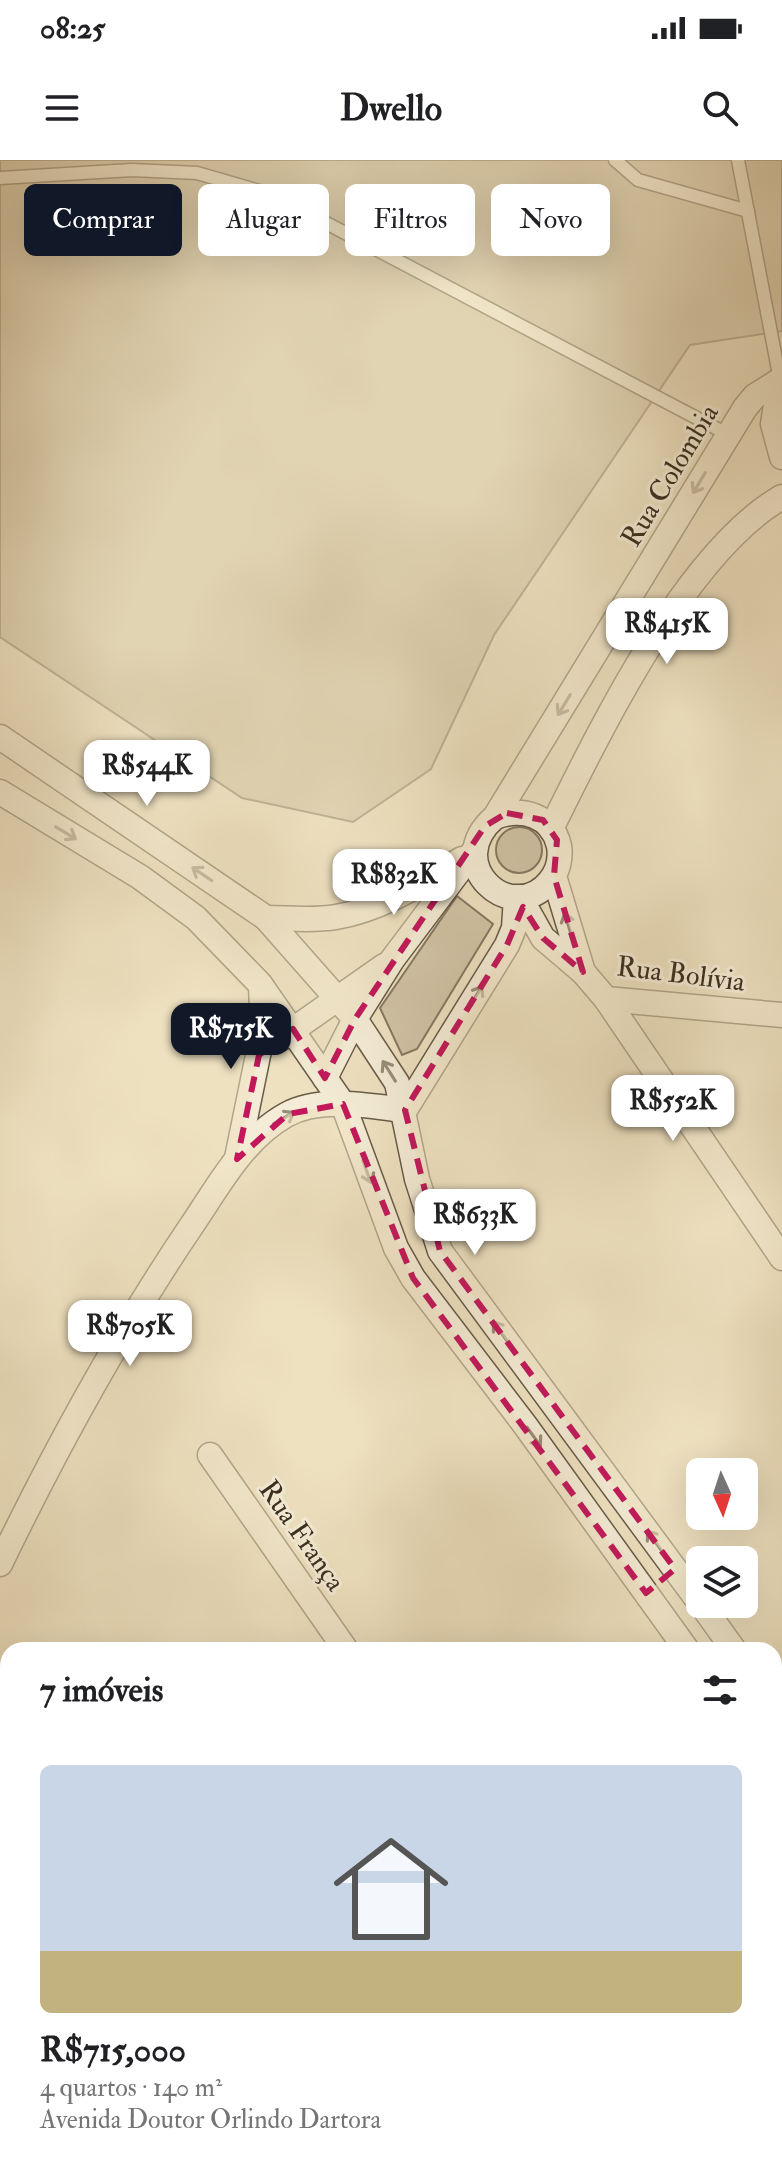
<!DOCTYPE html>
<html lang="pt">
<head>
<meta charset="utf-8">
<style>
	body { margin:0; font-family:"IM FELL Double Pica",serif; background:#f6f6f6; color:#202124; height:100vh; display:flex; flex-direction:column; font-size:30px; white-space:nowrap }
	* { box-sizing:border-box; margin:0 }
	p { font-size:26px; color:#757577 }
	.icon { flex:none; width:44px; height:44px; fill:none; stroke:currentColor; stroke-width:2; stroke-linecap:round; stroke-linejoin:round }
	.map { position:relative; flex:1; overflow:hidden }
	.panel { position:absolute; left:0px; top:1482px; width:782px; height:538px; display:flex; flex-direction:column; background:#fff; border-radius:24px 24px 0 0; box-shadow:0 8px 32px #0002 }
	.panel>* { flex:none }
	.top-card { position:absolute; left:24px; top:24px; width:734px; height:72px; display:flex; gap:16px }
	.needle { width:52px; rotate:177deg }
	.tools { position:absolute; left:686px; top:1298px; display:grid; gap:16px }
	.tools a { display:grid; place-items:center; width:72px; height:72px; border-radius:12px; background:#fff; box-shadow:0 8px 32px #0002; font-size:40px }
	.price { position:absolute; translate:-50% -68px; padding:0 18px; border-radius:16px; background:#fff; color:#222; font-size:26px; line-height:52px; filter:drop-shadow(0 2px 4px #0008) }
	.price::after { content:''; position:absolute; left:50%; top:48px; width:24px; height:18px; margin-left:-12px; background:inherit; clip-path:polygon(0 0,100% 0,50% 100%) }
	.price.current { background:#111827; color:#fff }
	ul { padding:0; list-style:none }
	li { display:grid; align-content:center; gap:16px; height:424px; padding:0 40px }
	li span { display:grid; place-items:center; height:248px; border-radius:12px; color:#555 }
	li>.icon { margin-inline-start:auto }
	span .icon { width:144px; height:144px; fill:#fffc; stroke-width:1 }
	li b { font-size:34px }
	h2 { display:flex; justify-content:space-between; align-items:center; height:96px; padding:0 40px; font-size:34px }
	.chip { padding:0 28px; border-radius:12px; background:#fff; box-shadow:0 8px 32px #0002; font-size:28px; line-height:72px }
	.chip.current { background:#111827; color:#fff }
	.status { display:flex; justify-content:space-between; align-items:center; height:56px; padding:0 40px; background:#fff; direction:ltr }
	.status svg { height:22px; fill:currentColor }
	header { display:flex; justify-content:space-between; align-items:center; height:104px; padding:0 40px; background:#fff; font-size:36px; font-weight:700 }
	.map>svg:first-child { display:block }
	.green { fill:#d0c3a5; stroke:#867862; stroke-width:2 }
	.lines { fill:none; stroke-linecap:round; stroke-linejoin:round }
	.service-casing { stroke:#685b47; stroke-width:15 }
	.minor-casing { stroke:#685b47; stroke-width:27 }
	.service { stroke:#f4ecd6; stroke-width:12 }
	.minor { stroke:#f4ecd6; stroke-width:24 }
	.oneway { stroke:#988d7a }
	.marked { fill:none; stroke:#c2185b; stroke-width:6; stroke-dasharray:16 10; stroke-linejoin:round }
	.labels { text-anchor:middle; stroke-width:6; stroke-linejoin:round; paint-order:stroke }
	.street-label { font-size:28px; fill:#3b2e1f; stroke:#f4ecd6 }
</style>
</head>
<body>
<div class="status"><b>08:25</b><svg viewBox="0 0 49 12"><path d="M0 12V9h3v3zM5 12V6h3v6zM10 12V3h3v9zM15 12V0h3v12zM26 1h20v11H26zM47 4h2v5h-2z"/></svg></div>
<header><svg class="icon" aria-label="menu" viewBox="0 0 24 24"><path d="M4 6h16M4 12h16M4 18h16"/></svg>Dwello<svg class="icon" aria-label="search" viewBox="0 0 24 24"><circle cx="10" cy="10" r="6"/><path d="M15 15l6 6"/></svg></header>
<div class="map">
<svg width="782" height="2019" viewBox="0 0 782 2019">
	<rect width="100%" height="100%" fill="#eee1c0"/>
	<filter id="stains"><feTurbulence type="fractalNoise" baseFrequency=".0025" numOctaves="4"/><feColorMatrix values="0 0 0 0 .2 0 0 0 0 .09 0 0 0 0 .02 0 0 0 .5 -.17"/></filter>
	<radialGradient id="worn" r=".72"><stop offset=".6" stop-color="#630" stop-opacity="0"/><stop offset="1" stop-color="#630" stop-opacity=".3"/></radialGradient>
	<g class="green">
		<polygon points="0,0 782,0 782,171 690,185 494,475 431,609 353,662 242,638 0,477"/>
		<circle cx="519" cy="690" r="23"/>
		<polygon points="457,736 493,764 417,889 402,895 380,848"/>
	</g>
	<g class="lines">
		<defs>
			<g id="service">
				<polyline points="615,0 638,20 748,51"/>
				<polyline points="738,0 780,220"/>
				<polyline points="0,18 132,10 197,13 273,35 729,275"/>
			</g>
			<g id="minor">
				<polyline points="780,220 773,264 782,297"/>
				<polyline points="0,577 266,758 355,859 397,923 417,1019 440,1091 700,1443"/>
				<polyline points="0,632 140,717 196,758 260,824 343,944 396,1088 413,1118 525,1265 687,1490"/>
				<path d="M 495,657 C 522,647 552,655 559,686 C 561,698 558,711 550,721 C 512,768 440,704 495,657 L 745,248 L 755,236 L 782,219"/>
				<path d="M 551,669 C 600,570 686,392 782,337"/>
				<polyline points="554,716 583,812"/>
				<polyline points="520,737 543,778 583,812 606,839 782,855"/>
				<path d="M 266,758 C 289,758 314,761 336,757 C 383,749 421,723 462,699"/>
				<polyline points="606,839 782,1098"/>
				<polyline points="280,879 384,806"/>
				<polyline points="325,918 355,859 392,800 474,691"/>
				<polyline points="237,998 263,871 261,826"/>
				<polyline points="210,1295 346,1490"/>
				<path d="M 0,1404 C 57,1286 119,1173 192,1065 C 218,1027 243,979 286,955 C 320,936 368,946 405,950 L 507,785 L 514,768 L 516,737"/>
				<polyline points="701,1444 734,1490"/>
				<polyline points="774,1545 782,1556"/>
				<polyline points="774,1612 782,1623"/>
				<polyline points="0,1949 8,1959"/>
				<polyline points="51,2012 56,2019"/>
				<polyline points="348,2012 354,2019"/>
				<polyline points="716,2012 740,2019"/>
				<polyline points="139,2019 147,2012"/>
				<polyline points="393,2019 394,2012"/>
			</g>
		</defs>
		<use href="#service" class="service-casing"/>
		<use href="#minor" class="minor-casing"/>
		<use href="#service" class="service"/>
		<use href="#minor" class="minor"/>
	</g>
	<defs><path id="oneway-shaft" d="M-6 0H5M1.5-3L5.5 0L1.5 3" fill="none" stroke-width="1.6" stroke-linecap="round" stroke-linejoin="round" transform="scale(2)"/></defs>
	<g class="oneway">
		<use href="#oneway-shaft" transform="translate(699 323) rotate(121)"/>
		<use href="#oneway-shaft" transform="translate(564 545) rotate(121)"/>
		<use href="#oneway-shaft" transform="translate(66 673) rotate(31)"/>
		<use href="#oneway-shaft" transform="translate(202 714) rotate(-146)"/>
		<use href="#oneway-shaft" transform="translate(568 764) rotate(-107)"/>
		<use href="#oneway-shaft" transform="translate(476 836) rotate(-58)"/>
		<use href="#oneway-shaft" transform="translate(389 911) rotate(-122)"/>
		<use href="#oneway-shaft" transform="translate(284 958) rotate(-30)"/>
		<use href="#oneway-shaft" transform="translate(367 1012) rotate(70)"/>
		<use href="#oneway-shaft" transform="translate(500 1171) rotate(-126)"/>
		<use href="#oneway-shaft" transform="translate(534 1277) rotate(54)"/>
		<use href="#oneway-shaft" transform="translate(654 1380) rotate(-126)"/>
	</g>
	<path d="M0 0H782V2019H0ZM 507,653 L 543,660 L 557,680 L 554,716 L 583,812 L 543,778 L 523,747 L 507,785 L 405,950 L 440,1091 L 675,1409 L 646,1433 L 413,1118 L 343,944 L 288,954 L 237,999 L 259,895 L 293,869 L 325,918 L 355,859 L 485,666 Z" fill="#eee1c0" fill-opacity=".55" fill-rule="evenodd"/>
	<path class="marked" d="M 507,653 L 543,660 L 557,680 L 554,716 L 583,812 L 543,778 L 523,747 L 507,785 L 405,950 L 440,1091 L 675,1409 L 646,1433 L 413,1118 L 343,944 L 288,954 L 237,999 L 259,895 L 293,869 L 325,918 L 355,859 L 485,666 Z"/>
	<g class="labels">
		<g class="street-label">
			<text transform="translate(669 315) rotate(-59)" y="10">Rua Colombia</text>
			<text transform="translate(681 813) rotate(7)" y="10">Rua Bolívia</text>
			<text transform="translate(303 1375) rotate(55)" y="10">Rua França</text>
		</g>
	</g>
	<rect width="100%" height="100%" filter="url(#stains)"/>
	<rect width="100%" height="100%" fill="url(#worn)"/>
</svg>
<div class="tools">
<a><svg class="needle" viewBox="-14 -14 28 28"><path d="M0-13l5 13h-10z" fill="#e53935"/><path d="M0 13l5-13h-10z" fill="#757577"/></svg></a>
<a><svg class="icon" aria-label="layers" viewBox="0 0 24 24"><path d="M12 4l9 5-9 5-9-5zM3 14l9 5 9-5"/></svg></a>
</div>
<b class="price" style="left:667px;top:506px">R$415K</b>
<b class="price" style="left:147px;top:648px">R$544K</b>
<b class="price" style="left:394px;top:757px">R$832K</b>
<b class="price current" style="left:231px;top:911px">R$715K</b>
<b class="price" style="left:673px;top:983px">R$552K</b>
<b class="price" style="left:475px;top:1097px">R$633K</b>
<b class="price" style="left:130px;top:1208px">R$705K</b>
<div class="top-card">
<a class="chip current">Comprar</a>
<a class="chip">Alugar</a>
<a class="chip">Filtros</a>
<a class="chip">Novo</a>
</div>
<section class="panel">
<h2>7 imóveis<svg class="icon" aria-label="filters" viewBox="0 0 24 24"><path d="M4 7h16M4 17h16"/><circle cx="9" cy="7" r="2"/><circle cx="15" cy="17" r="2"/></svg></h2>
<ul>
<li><span style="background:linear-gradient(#c9d6e8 75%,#c2b280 0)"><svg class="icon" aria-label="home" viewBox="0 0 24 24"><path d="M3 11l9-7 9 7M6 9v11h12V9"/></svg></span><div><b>R$715,000</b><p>4 quartos · 140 m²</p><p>Avenida Doutor Orlindo Dartora</p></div></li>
</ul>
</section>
</div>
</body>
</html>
